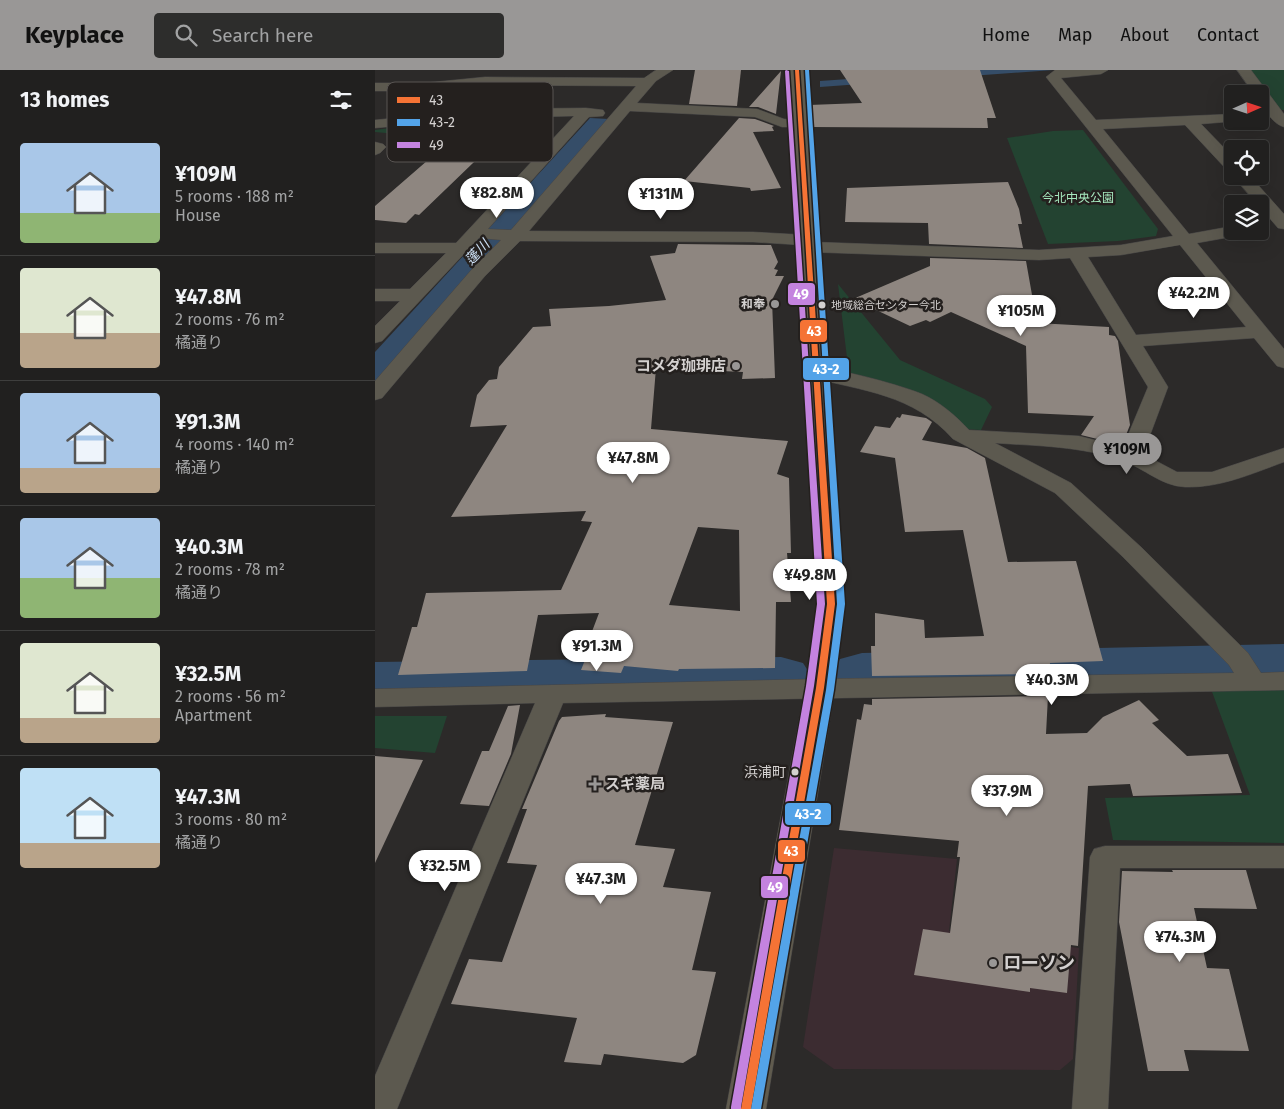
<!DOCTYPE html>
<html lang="en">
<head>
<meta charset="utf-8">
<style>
	body { margin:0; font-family:"Fira Sans","Noto Sans JP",sans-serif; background:#2d2d2c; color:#f1f3f6; height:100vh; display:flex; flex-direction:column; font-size:19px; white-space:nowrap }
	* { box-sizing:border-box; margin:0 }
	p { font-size:16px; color:#a2a3a4 }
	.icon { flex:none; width:28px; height:28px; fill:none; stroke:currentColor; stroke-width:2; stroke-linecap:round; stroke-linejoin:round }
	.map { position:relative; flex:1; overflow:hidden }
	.details { display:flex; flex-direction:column; background:#21201f; width:375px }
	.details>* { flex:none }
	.needle { width:32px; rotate:87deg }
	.controls { position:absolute; left:849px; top:15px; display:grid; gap:10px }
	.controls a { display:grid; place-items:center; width:45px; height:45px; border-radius:5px; background:#21201f; box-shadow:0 5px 20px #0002,0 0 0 1px #3e3e3d; font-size:25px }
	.price { position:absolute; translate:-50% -42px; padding:0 11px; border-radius:18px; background:#fff; color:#222; font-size:16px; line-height:32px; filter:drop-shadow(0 1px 2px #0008) }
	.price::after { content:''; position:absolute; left:50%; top:30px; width:15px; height:11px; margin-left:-8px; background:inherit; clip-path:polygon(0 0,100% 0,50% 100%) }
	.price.active { background:#999796; color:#111 }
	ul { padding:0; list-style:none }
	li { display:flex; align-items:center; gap:15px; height:125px; padding:0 20px }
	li+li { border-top:1px solid #3e3e3d }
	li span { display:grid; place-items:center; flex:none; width:140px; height:100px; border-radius:5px; color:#555 }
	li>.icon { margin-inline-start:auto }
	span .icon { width:60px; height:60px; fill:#fffc; stroke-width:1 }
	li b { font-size:21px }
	h2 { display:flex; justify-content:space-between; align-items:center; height:60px; padding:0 20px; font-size:21px }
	header { display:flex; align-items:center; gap:30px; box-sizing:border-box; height:70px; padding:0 25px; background:#999796; color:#111 }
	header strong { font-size:24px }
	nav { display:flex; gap:28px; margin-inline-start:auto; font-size:18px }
	.search { width:350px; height:45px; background:#2d2d2c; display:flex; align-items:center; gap:12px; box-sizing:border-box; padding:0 18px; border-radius:5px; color:#a2a3a4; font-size:19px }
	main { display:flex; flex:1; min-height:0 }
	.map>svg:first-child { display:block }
	.commercial { fill:#3c2c31 }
	.green { fill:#234331 }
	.water { fill:#354d68 }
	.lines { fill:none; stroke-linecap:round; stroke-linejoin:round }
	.river { fill:#354d68; fill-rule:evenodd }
	.building { fill:#8e8680; fill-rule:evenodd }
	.street-casing { stroke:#464545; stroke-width:1 }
	.secondary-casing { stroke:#464545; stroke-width:1 }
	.street { fill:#5c594f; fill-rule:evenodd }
	.secondary { fill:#605b4e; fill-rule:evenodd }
	.bus-1-casing { stroke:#24201e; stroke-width:3 }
	.bus-2-casing { stroke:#24201e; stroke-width:3 }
	.bus-3-casing { stroke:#24201e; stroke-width:3 }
	.bus-1 { fill:#f57335; fill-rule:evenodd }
	.bus-2 { fill:#53a3e8; fill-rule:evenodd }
	.bus-3 { fill:#c483df; fill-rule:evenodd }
	.poi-dot { fill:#999796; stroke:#24201e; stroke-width:2 }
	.bus-dot { fill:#d4d1d0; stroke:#24201e; stroke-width:2 }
	.labels { text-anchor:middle; stroke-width:5; stroke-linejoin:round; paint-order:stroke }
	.far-bus-label { font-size:11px; fill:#d4d1d0; stroke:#24201e; text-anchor:start }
	.far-park-label { font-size:12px; fill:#a6e8be; stroke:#24201e }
	.far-poi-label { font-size:12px; font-weight:bold; fill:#d4d1d0; stroke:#24201e; text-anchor:end }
	.far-water-label { font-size:14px; font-style:italic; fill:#cee1f6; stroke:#24201e }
	.bus-label { font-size:14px; fill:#d4d1d0; stroke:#24201e; text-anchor:end }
	.poi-label { font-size:15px; font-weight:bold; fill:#d4d1d0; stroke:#24201e; text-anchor:end }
	.near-poi-label { font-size:18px; font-weight:bold; fill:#d4d1d0; stroke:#24201e; text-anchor:start }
	.key { fill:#24201e; stroke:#595553; stroke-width:1 }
	.key-label { font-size:14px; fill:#d4d1d0 }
	.line-badge { stroke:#24201e; stroke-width:2 }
	.badge-label { font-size:14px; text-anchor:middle; font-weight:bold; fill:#fff }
</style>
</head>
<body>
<header>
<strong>Keyplace</strong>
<div class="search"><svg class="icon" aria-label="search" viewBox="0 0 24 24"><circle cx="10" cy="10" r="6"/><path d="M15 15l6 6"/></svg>Search here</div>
<nav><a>Home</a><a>Map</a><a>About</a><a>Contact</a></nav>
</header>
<main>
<section class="details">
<h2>13 homes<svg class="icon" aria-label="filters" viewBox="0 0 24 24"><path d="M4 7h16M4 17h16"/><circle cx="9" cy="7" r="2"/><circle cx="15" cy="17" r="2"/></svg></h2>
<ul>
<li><span style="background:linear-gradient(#a9c7e8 70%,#8fb573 0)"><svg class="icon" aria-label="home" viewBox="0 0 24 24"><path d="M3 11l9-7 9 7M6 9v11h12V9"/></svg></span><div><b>¥109M</b><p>5 rooms · 188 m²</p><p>House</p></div></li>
<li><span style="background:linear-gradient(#dfe7d0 65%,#b9a48a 0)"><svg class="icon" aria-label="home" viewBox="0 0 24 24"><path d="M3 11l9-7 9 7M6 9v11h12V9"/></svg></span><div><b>¥47.8M</b><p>2 rooms · 76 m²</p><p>橘通り</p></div></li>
<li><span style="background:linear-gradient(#a9c7e8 75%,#b9a48a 0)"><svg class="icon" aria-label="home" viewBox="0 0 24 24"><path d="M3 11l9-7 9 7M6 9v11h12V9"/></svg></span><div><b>¥91.3M</b><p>4 rooms · 140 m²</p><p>橘通り</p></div></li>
<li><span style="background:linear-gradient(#a9c7e8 60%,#8fb573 0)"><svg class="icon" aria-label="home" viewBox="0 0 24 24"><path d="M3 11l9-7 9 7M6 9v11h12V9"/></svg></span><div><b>¥40.3M</b><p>2 rooms · 78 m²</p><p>橘通り</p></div></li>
<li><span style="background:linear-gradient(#dfe7d0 75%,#b9a48a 0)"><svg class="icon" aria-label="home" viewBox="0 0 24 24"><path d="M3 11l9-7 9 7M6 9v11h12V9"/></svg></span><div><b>¥32.5M</b><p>2 rooms · 56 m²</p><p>Apartment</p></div></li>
<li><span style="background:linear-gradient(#bfe0f5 75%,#b9a48a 0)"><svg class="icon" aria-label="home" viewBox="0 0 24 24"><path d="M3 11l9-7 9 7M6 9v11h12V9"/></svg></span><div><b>¥47.3M</b><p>3 rooms · 80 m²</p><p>橘通り</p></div></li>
</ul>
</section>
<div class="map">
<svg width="909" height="1039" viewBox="0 0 909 1039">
	<rect width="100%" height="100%" fill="#2c2a29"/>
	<polygon class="commercial" points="459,778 582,789 574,861 704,878 698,989 685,1000 459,999 428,977"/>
	<g class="green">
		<polygon points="875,0 909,0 909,40 905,40"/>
		<polygon points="75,50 54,67 0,62 0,60"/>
		<polygon points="708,60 783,159 781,166 743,171 673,174 632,68 678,61"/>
		<polygon points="463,214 525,290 610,329 617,337 606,360 587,359 474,304"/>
		<polygon points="909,617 909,773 738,770 730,728 875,725 836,619"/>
		<polygon points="0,646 72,646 60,683 0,678"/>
	</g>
	<g class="water">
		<polygon points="601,0 678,0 445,17 445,11"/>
		<polygon points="215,48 234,49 0,314 0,282"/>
	</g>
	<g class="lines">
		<g class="river">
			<polygon points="909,574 909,614 487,623 465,617 456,603 465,589 487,583"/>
			<polygon points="406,587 428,593 437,607 428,621 406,627 0,632 0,592"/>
		</g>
	</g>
	<g class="building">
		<polygon points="320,0 366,0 362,36 314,34"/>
		<polygon points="465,0 605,0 621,48 612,48 613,58 436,57 434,35 487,33"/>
		<polygon points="406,1 401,44 383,37 374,37"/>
		<polygon points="364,48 380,49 399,56 397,57 399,61 378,62 406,118 376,121 375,118 309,111"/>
		<polygon points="83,64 125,67 44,145 40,144 31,153 0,150 0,136"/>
		<polygon points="633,112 644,139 647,154 643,154 648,178 554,174 553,153 470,152 472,118"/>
		<path d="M 303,174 L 396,175 L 403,192 L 399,199 L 403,200 L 400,206 L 409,206 L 397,230 L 400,308 L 367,309 L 368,302 L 281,298 L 276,359 L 413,371 L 402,404 L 414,408 L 416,483 L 412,483 L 416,532 L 401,532 L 400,598 L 304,599 L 303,601 L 249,596 L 246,603 L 206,600 L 214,580 L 210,580 L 224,543 L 163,545 L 152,601 L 23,605 L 37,557 L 42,557 L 51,523 L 186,520 L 217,452 L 206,451 L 211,441 L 76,447 L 132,355 L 95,357 L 102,325 L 114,310 L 122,309 L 124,297 L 158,257 L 176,256 L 174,239 L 234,236 L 291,230 L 275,186 L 300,183 ZM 323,457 L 364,460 L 365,541 L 294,535 Z"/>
		<polygon points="555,188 651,191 662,253 734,257 734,265 740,266 743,271 755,355 747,375 706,365 719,346 653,343 651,276 576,242 555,252 551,250 535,256 478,229 555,196"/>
		<polygon points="527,344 551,348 557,352 547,370 592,378 610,388 633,492 701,491 728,591 675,593 674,604 497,606 496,576 500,576 500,543 549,550 550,568 609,566 588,460 530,462 520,388 485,382 500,356 515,358 522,347 525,348"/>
		<polygon points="673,626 671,664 712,663 728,647 764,630 784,650 777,653 812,686 853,684 867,723 758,726 755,714 713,716 703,876 696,875 692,923 655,918 655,922 539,905 548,859 575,863 585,787 582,787 584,771 464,760 482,649 486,650 489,634 497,635 497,629"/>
		<polygon points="145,635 136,684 114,736 85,734 107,681 114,681 133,636"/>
		<polygon points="231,644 230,647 298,652 260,775 300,779 288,817 336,822 317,900 341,902 321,985 308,993 229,984 226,995 189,992 202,948 76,934 94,889 127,892 162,795 132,793 152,739 147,739 184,651 187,647"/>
		<polygon points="0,686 48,690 0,793"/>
		<polygon points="797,800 871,800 882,839 819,838 832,898 854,899 874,981 809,980 814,1001 773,1001 744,852 747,801 798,802"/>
	</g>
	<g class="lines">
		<defs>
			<g id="street">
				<path d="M 281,0 L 298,0 L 281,11 L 262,33 L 382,39 L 409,49 L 430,51 L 432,54 L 430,57 L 407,57 L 380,47 L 255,41 L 154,161 L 378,162 L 432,165 L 438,166 L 441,170 L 439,172 L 664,180 L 746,175 L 798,166 L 671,7 L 680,0 L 733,0 L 726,4 L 686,8 L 721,50 L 858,44 L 858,51 L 863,51 L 826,54 L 858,87 L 858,102 L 852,100 L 810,55 L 728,59 L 814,164 L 858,156 L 858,161 L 869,161 L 867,165 L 861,166 L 822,173 L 909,279 L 909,298 L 902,296 L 879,268 L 768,276 L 793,317 L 768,384 L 802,402 L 837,402 L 909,378 L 909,392 C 876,404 845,418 810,417 C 786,416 769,398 748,391 C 707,376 662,376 620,373 L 696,413 L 766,477 L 873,583 L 886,603 L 909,602 L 909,620 L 188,633 L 22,1039 L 0,1039 L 0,1006 L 160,633 L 0,637 L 0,619 L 445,609 L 859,603 L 854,595 L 748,487 L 680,423 L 578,369 C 538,324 488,321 434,307 L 431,303 L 434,299 C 452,294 528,316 547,324 C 565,332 581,346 594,360 L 704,366 L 748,377 L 773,317 L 695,188 L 664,190 L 433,182 L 427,181 L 424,177 L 426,175 L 378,172 L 145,171 L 110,206 L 7,328 L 0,330 L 0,311 L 98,198 L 126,170 L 104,168 L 7,271 L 0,273 L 0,256 L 25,231 L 0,231 L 0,219 L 35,219 L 71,183 L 0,183 L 0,173 L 81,173 L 199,46 L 111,48 L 0,58 L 0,50 L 111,39 L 211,38 L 228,40 L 230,43 L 228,46 L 214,47 L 113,159 L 136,160 L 261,16 L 110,15 L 50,21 L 0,21 L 0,13 L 50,13 L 110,7 L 269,8 ZM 805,175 L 871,257 L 761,265 L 713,187 L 746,185 Z"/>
				<path d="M 862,0 L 876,0 L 909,44 L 909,57 C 897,54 885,35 885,24 L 879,24 Z"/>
				<polygon points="0,72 8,74 11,77 5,83 0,85"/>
				<polygon points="858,106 875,106 909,144 909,159 903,158 885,137 885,134 882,134"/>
				<polygon points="730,776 909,776 909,798 745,798 733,1039 697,1039 715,787 719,779"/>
			</g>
			<polygon id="secondary" points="414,0 430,0 470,534 460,618 391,1039 351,1039 430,618 442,534"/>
		</defs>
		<use href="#street" class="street-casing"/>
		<use href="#secondary" class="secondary-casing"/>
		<use href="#street" class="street"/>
		<use href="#secondary" class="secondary"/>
		<defs>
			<polygon id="bus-1" points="420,0 424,0 460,534 449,618 376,1039 366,1039 441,618 452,534"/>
			<polygon id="bus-2" points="430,0 434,0 470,534 459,620 386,1039 376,1039 451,620 462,534"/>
			<polygon id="bus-3" points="411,0 414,1 450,534 439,616 366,1037 366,1039 356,1039 356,1037 431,616 442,534 410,1"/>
		</defs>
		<use href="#bus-1" class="bus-1-casing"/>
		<use href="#bus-2" class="bus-2-casing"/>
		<use href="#bus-3" class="bus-3-casing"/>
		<use href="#bus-1" class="bus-1"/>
		<use href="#bus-2" class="bus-2"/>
		<use href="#bus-3" class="bus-3"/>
	</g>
	<g class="poi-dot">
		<circle cx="400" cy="234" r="5"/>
		<circle cx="361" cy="296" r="5"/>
		<path d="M217.5 706.5h5v5h5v5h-5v5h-5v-5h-5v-5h5z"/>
		<circle cx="618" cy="893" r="5"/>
	</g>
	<g class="bus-dot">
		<circle cx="447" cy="235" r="4.5"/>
		<circle cx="420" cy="702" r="4.5"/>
	</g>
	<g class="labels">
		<g class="far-bus-label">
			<text x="456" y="239">地域総合センター今北</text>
		</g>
		<g class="far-park-label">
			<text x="703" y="132">今北中央公園</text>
		</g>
		<g class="far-poi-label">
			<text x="390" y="238">和奉</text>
		</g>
		<g class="far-water-label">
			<text transform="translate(102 182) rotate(-47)" y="5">蓬川</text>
		</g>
		<g class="bus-label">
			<text x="411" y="707">浜浦町</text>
		</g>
		<g class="poi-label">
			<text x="351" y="301">コメダ珈琲店</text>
			<text x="230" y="719" text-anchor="start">スギ薬局</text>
		</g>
		<g class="near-poi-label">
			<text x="628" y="899">ローソン</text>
		</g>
	</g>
	<rect x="12" y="12" width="166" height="80" rx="8" class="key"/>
	<rect x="22" y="27" width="23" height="6" fill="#f57335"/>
	<rect x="22" y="49" width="23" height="7" fill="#53a3e8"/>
	<rect x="22" y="72" width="23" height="6" fill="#c483df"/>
	<g class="key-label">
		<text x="54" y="35">43</text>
		<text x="54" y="57">43-2</text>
		<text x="54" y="80">49</text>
	</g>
	<g class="line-badge">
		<rect x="412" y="212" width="29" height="24" rx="5" fill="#c483df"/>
		<rect x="424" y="249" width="29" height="24" rx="5" fill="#f57335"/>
		<rect x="427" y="287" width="48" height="24" rx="5" fill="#53a3e8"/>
		<rect x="409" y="732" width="48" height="24" rx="5" fill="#53a3e8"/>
		<rect x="402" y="769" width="29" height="24" rx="5" fill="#f57335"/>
		<rect x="385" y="805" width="29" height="24" rx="5" fill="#c483df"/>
	</g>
	<g class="badge-label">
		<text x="426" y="229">49</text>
		<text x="439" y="266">43</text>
		<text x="451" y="304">43-2</text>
		<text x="433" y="749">43-2</text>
		<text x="416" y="786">43</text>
		<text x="400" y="822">49</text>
	</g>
</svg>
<div class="controls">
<a><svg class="needle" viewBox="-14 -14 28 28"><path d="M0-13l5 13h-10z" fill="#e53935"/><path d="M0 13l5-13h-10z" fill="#a2a3a4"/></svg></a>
<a><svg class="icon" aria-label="locate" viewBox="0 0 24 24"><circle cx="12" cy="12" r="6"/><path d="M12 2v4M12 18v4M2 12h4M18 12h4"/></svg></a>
<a><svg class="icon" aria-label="layers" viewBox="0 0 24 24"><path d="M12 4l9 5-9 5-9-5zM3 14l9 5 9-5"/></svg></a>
</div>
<b class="price" style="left:122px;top:149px">¥82.8M</b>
<b class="price" style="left:286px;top:150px">¥131M</b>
<b class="price" style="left:819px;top:249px">¥42.2M</b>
<b class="price" style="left:646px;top:267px">¥105M</b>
<b class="price active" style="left:752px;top:405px">¥109M</b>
<b class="price" style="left:258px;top:414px">¥47.8M</b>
<b class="price" style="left:435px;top:531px">¥49.8M</b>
<b class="price" style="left:222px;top:602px">¥91.3M</b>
<b class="price" style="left:677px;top:636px">¥40.3M</b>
<b class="price" style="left:632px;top:747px">¥37.9M</b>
<b class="price" style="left:70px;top:822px">¥32.5M</b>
<b class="price" style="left:226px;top:835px">¥47.3M</b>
<b class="price" style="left:805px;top:893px">¥74.3M</b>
</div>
</main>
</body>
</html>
